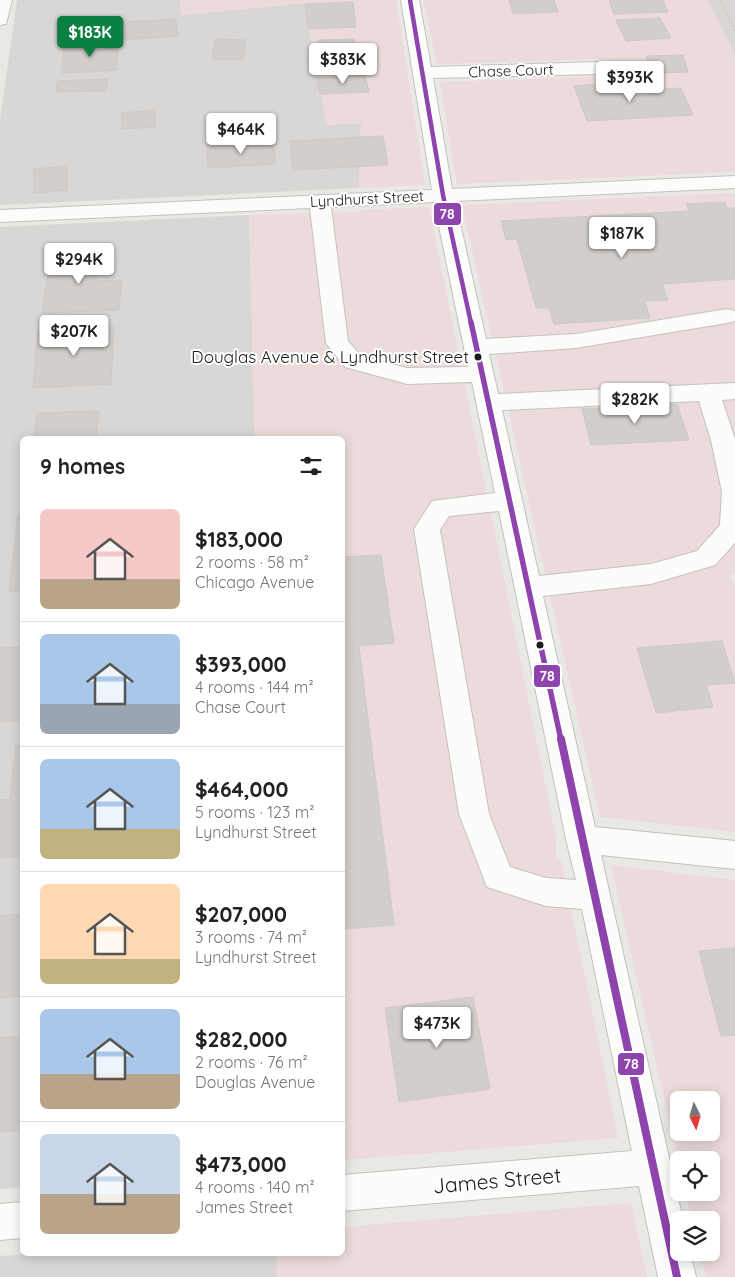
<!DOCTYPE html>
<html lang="en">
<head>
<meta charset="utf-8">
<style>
	body { margin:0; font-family:Quicksand,sans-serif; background:#f2f2f2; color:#222; height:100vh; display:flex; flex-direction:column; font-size:19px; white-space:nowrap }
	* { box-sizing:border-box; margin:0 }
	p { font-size:16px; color:#767676 }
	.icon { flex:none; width:28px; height:28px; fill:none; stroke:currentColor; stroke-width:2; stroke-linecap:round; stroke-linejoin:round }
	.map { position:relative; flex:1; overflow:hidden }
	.details { position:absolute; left:20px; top:436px; width:325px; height:820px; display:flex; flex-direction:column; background:#fff; border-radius:8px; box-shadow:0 2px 12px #0003 }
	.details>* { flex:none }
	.needle { width:32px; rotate:175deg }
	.buttons { position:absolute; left:670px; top:1091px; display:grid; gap:10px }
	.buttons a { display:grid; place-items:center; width:50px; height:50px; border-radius:8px; background:#fff; box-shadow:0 2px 12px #0003; font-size:25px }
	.price { position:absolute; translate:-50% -42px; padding:0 11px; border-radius:5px; background:#fff; color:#222; font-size:16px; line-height:32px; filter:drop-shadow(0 1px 2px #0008) }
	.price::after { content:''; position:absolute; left:50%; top:30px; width:15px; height:11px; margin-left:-8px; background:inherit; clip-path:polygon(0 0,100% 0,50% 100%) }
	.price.active { background:#0b8043; color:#fff }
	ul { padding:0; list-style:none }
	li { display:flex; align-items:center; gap:15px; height:125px; padding:0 20px }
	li+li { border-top:1px solid #e0e0e0 }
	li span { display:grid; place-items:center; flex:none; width:140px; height:100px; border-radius:8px; color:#555 }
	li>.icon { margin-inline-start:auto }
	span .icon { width:60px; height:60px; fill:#fffc; stroke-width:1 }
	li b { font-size:21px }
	h2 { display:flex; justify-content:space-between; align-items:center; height:60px; padding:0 20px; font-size:21px }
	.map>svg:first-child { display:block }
	.residential { fill:#d9d7d6 }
	.commercial { fill:#ecdbda; fill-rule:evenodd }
	.building { fill:#d1cecb; stroke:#cdc9c6 }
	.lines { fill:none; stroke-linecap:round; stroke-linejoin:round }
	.minor-casing { stroke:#c3c2c0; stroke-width:2 }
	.path { stroke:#d5c7c5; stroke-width:2.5; stroke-dasharray:2 2; stroke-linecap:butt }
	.minor { fill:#fcfcfb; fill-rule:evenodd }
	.bus-1-far2-casing { stroke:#fff; stroke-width:7 }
	.bus-1-far1-casing { stroke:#fff; stroke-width:9 }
	.bus-1-casing { stroke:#fff; stroke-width:11 }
	.bus-1-far2 { stroke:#8e44ad; stroke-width:4.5 }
	.bus-1-far1 { stroke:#8e44ad; stroke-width:5.5 }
	.bus-1 { stroke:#8e44ad; stroke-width:8 }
	.bus-dot { fill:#1c1c1c; stroke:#fff; stroke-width:2 }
	.labels { text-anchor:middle; stroke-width:4; stroke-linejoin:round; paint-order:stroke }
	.far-street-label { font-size:15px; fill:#1c1c1c; stroke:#fff }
	.bus-label { font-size:17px; fill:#1c1c1c; stroke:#fff; text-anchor:end }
	.near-street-label { font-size:21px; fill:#1c1c1c; stroke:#fff }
	.line-badge { stroke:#fff; stroke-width:2 }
	.badge-label { font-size:14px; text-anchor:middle; font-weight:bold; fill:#fff }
</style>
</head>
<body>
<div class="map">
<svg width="735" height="1277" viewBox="0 0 735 1277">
	<rect width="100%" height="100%" fill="#eae8e4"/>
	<g class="residential">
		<polygon points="17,0 180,0 181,15 304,3 327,125 361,123 359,188 0,205 0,120"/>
		<polygon points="708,0 735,0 735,55"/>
		<polygon points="249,215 255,439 22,439 22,1187 0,1189 0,227"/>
		<polygon points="25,1254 277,1254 277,1277 0,1277 0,1256"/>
	</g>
	<g class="commercial">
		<polygon points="180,0 396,0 425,185 359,188 361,123 327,125 304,3 181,15"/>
		<polygon points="423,0 708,0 735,55 735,172 457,184 440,82 615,76 609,59 437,64"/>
		<polygon points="735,193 735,574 730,574 735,587 735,832 600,817 462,205"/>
		<polygon points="429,207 556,838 556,860 561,860 618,1138 343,1160 342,439 255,439 249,215 359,212 359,210"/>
		<path d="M 611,865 L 735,880 L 735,1277 L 706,1277 L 700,1253 L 711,1252 L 711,1220 L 692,1220 L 686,1193 L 711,1192 L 711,1160 L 679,1160 L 679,1163 ZM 679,1100 L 711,1100 L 711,1132 L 679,1132 Z"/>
		<polygon points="631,1203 647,1277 277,1277 277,1254 342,1254 343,1227"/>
	</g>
	<g class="building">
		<polygon points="509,0 554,0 558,12 513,14"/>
		<polygon points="609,0 663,0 668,12 614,14"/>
		<polygon points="353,2 356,27 308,29 305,4"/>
		<polygon points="660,18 671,38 626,41 616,20"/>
		<polygon points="176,19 178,36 79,43 80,25"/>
		<polygon points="215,39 246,40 243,60 212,60"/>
		<polygon points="354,39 355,59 320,60 319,40"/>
		<polygon points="118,44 117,70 62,73 63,47"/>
		<polygon points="683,55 688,72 652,73 646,56"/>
		<polygon points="365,75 369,92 320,94 317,78"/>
		<polygon points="108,79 106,91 56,92 57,81"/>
		<polygon points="618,82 624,96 648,95 646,90 681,88 693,115 587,121 574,86"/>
		<polygon points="155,110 155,127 122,129 122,113"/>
		<polygon points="383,136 388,165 293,170 290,141"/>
		<polygon points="273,141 275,164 208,168 207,145"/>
		<polygon points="67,166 67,190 34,193 34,169"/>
		<polygon points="725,202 727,208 735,208 735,279 662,284 668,300 645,301 650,318 554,324 549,308 536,308 517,239 506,240 501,221 689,211 686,204"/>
		<polygon points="100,252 97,281 122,280 119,310 42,313 51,254"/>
		<polygon points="114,326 111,384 33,388 38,331"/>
		<polygon points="677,404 689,440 591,445 582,409"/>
		<polygon points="99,411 96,439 34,439 37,413"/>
		<polygon points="18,514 22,514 22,591 9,592"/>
		<polygon points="381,555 394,643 359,646 394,925 342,929 342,557"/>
		<polygon points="722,641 735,683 706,685 713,707 656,713 637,648"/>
		<polygon points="22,647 22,720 0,722 0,648"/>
		<polygon points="16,745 22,745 22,856 0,858 0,800 10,799"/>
		<polygon points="22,914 22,996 0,998 0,916"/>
		<polygon points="735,948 735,1035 721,1036 699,951"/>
		<polygon points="473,997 490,1089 399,1102 385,1008"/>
		<polygon points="22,1036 22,1130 0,1132 0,1038"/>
	</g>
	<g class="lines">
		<defs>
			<g id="minor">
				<polygon points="0,0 12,0 6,24 0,25"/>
				<path d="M 401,0 L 419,0 L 431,67 L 598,62 L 605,64 L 607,68 L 605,72 L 598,74 L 433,78 L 452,189 L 735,176 L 735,188 L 455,201 L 486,339 L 576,334 L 727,309 L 735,311 L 735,321 L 727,323 L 576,348 L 489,354 L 498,394 L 735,383 L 735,399 L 722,400 L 735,439 L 735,543 L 715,565 L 651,584 L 543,596 L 595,827 L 735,841 L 735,869 L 601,855 L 683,1220 L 679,1220 L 679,1252 L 690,1252 L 696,1277 L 658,1277 L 639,1186 L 342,1211 L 342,1175 L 632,1151 L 582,909 L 546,906 L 487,887 L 459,814 L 414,529 L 432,501 L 495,493 L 472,382 L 407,384 L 345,367 L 326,343 L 310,208 L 0,222 L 0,210 L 432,190 ZM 434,202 L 468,367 L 407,368 L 361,356 L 348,341 L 331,207 ZM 699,401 L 711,440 L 722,492 L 720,525 L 697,551 L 651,564 L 539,576 L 502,410 ZM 499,511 L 566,839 L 576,880 L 546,878 L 510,867 L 489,814 L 440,530 L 449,516 Z"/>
				<polygon points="22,1202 22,1238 0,1240 0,1204"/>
			</g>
		</defs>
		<use href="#minor" class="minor-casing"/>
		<polyline class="path" points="720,0 735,30"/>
		<use href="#minor" class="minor"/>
		<defs>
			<polyline id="bus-1-far2" points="410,0 443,195 471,323"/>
			<polyline id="bus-1-far1" points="471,322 561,740"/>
			<polyline id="bus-1" points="561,739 677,1277"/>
		</defs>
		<use href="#bus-1-far2" class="bus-1-far2-casing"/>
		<use href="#bus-1-far1" class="bus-1-far1-casing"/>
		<use href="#bus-1" class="bus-1-casing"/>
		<use href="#bus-1-far2" class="bus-1-far2"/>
		<use href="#bus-1-far1" class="bus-1-far1"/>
		<use href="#bus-1" class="bus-1"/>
	</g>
	<g class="bus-dot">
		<circle cx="478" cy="357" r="4.5"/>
		<circle cx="540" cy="645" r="4.5"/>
	</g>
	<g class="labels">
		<g class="far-street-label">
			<text transform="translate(511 71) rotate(-2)" y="5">Chase Court</text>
			<text transform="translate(367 199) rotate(-3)" y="5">Lyndhurst Street</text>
		</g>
		<g class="bus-label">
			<text x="469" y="363">Douglas Avenue &amp; Lyndhurst Street</text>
		</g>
		<g class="near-street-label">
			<text transform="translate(497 1181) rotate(-5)" y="7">James Street</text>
		</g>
	</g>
	<g class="line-badge">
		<rect x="433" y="202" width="29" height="24" rx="5" fill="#8e44ad"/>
		<rect x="533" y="664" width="28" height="24" rx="5" fill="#8e44ad"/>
		<rect x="617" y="1052" width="28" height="24" rx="5" fill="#8e44ad"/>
	</g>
	<g class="badge-label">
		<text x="447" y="219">78</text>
		<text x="547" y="681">78</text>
		<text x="631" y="1069">78</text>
	</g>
</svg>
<div class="buttons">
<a><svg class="needle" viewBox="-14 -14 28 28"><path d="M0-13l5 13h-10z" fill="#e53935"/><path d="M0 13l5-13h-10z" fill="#767676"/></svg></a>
<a><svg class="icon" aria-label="locate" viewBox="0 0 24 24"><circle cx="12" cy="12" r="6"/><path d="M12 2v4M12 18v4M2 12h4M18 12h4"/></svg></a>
<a><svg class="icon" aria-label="layers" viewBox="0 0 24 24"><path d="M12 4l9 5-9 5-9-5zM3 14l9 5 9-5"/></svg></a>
</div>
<b class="price active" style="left:90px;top:58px">$183K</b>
<b class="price" style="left:343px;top:85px">$383K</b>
<b class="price" style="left:630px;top:103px">$393K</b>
<b class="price" style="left:241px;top:155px">$464K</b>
<b class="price" style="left:622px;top:259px">$187K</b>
<b class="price" style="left:79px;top:285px">$294K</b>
<b class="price" style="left:74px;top:357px">$207K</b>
<b class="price" style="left:635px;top:425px">$282K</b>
<b class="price" style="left:437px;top:1049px">$473K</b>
<section class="details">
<h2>9 homes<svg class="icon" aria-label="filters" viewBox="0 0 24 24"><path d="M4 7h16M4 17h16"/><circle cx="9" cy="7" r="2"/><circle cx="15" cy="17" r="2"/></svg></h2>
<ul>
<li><span style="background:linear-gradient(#f6c9c9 70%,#b9a48a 0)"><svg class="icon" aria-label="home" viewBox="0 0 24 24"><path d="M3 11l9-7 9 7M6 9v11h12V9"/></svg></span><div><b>$183,000</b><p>2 rooms · 58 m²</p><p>Chicago Avenue</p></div></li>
<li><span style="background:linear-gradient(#a9c7e8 70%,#9aa5b1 0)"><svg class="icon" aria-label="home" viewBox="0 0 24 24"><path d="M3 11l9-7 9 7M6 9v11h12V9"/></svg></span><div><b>$393,000</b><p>4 rooms · 144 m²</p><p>Chase Court</p></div></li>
<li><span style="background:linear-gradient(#a9c7e8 70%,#c2b280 0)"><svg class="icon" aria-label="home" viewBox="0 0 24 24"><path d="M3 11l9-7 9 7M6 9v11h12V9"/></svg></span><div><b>$464,000</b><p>5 rooms · 123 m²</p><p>Lyndhurst Street</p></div></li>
<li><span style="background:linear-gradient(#ffd9b3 75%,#c2b280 0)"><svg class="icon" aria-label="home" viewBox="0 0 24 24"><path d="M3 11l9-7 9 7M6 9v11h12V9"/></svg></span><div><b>$207,000</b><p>3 rooms · 74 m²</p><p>Lyndhurst Street</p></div></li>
<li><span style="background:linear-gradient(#a9c7e8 65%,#b9a48a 0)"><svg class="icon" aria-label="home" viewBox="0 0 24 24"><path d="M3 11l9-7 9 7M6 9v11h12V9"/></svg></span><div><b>$282,000</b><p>2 rooms · 76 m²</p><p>Douglas Avenue</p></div></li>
<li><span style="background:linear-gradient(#c9d6e8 60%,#b9a48a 0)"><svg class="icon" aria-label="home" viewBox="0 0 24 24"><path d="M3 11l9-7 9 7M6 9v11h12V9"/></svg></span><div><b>$473,000</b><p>4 rooms · 140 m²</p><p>James Street</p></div></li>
</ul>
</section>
</div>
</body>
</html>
